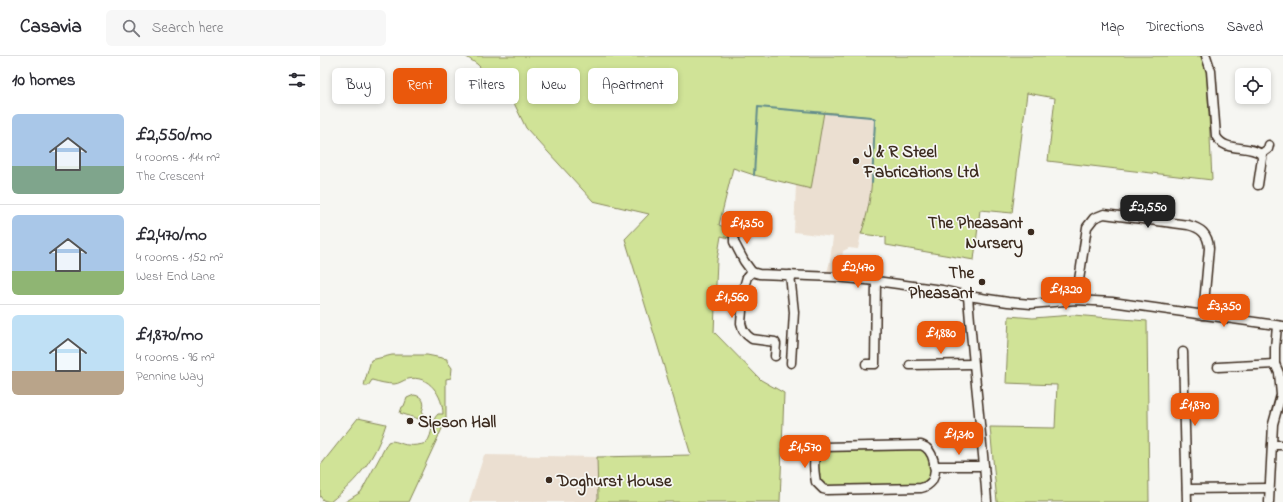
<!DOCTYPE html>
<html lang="en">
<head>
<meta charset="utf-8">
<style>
	body { margin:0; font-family:"Indie Flower",sans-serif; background:#f7f7f7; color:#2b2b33; height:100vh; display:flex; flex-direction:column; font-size:15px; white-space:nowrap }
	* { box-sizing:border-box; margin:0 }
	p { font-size:13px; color:#7c7c81 }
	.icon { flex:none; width:22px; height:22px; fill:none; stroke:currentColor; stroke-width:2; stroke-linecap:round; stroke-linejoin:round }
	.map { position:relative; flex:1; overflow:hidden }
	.panel { display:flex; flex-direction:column; background:#fff; width:320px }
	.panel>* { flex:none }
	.banner { position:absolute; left:12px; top:12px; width:380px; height:36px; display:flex; gap:8px }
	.controls { position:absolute; left:915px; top:12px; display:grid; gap:8px }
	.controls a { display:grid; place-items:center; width:36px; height:36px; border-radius:6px; background:#fff; box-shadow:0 2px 6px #0003; font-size:20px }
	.price { position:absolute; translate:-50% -34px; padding:0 9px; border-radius:8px; background:#ea580c; color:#fff; font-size:13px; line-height:26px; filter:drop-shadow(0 1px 2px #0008) }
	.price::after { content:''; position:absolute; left:50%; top:24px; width:12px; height:9px; margin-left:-6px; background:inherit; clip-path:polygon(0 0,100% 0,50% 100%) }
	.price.on { background:#222; color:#fff }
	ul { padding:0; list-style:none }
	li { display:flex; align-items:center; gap:12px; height:100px; padding:0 12px }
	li+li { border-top:1px solid #e1e1e2 }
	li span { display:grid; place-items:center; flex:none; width:112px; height:80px; border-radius:6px; color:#555 }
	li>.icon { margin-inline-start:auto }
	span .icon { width:48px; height:48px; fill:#fffc; stroke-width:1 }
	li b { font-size:17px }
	h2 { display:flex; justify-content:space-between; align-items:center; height:48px; padding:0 12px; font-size:17px }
	.tag { padding:0 14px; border-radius:6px; background:#fff; box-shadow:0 2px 6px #0003; font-size:14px; line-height:36px }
	.tag.on { background:#ea580c; color:#fff }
	header { display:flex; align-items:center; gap:24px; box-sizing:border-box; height:56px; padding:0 20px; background:#fff; border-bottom:1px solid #e1e1e2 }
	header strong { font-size:19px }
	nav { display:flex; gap:22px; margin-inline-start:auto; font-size:14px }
	.search { width:280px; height:36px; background:#f7f7f7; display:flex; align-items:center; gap:10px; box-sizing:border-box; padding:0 14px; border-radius:6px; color:#7c7c81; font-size:15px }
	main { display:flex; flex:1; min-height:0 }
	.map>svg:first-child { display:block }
	.built { fill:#ebdfd1 }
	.green { fill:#d0e397; stroke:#86865a }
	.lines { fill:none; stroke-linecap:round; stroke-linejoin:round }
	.stream { stroke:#638d8c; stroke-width:2 }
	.street-casing { stroke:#3b2a1e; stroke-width:11 }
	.street { stroke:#f6f6f2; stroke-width:8 }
	.poi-dot { fill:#3b2a1e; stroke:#f6f6f2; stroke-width:1.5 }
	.labels { text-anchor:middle; stroke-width:3.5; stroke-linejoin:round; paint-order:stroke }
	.poi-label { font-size:17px; font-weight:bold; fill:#3b2a1e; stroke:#f6f6f2; text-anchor:start }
</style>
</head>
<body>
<header>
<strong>Casavia</strong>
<div class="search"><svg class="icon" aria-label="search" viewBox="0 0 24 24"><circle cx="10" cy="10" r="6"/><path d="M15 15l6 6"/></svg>Search here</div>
<nav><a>Map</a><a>Directions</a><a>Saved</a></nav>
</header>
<main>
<section class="panel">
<h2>10 homes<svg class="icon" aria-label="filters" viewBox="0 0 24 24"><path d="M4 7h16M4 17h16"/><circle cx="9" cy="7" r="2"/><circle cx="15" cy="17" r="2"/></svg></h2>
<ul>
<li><span style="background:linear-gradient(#a9c7e8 65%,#7fa58c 0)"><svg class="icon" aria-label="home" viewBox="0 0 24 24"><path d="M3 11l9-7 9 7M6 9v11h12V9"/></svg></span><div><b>£2,550/mo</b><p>4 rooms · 144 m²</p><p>The Crescent</p></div></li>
<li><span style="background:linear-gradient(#a9c7e8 70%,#8fb573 0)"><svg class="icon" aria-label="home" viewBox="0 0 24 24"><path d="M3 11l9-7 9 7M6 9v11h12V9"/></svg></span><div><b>£2,470/mo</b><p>4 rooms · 152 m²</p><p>West End Lane</p></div></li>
<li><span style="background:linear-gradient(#bfe0f5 70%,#b9a48a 0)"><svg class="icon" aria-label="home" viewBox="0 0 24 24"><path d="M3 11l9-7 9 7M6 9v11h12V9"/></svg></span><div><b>£1,870/mo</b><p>4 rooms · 96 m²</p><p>Pennine Way</p></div></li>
</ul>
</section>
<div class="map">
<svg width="963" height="446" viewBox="0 0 963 446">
	<rect width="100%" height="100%" fill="#f6f6f2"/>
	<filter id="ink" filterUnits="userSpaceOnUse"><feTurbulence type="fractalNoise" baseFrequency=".025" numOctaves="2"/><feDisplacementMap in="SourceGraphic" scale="8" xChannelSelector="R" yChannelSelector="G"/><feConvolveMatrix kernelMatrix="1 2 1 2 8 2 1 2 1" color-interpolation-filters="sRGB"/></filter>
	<g filter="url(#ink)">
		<g class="built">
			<polygon points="438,51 551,61 555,64 552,127 546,164 541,178 538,193 529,192 523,195 520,216 507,216 510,205 513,181 474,176 476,129 434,119"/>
			<polygon points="164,399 277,401 279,446 149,446"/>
		</g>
		<g class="green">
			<path d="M 145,0 L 881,0 L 887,17 L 892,124 L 728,105 L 735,42 L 707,37 L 692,157 L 660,154 L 654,204 L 566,189 L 566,181 L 541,178 C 554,142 553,102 555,64 L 551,61 L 504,56 L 491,133 L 434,119 L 413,112 L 399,169 L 409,173 L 409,182 L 401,180 L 397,204 L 394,276 L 441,324 L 464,337 L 460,446 L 276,446 L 278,442 L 277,401 L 371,399 L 305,183 L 329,158 L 273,145 L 206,72 L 193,45 L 157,8 Z"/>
			<polygon points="753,259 827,265 829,446 677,446 670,371 735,372 737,329 686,327 689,260 713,262"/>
			<path d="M 72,299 L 107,299 L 127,303 L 127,305 L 132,312 L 131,322 L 126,323 L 126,364 L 88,446 L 25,446 L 41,436 L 68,386 C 75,383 81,389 88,389 C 94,390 100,389 106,387 C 114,378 110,365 118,358 L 123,358 C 123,340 109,318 88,323 C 83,324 79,328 74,328 C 67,328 59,326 52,324 L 48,330 L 44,330 L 45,325 L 51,304 Z"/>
			<path d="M 94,339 C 103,340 106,348 102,355 L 104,358 L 102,364 L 80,357 L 82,351 L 84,350 L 87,342 Z"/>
			<path d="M 38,362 L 66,368 C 55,403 39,423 10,446 L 3,444 L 0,440 L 0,410 Z"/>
			<polygon points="605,393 610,401 611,419 608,425 601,429 509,431 502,428 497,419 497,402 503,394"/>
		</g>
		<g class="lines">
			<polyline class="stream" points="434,119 438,51 551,61 555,64 552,127"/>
			<defs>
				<g id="street">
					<path d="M 886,0 L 891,15 L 896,80 C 905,97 928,88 941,98 L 942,102 L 938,129"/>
					<polyline points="941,98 948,93 949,89"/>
					<polyline points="414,164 414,186 424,205 432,216"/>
					<polyline points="414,174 424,175"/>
					<polyline points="432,216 439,218 515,221 556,225 622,234 648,240 688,246 711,248 756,244 792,246 963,270"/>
					<polyline points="432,216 427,221 424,231 421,267 423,274 427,279 432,283 455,286 456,288 455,300"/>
					<polyline points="470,219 474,256 471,307"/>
					<path d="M 648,240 C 653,309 662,377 667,446"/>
					<path d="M 756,244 L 767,171 L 774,162 L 784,158 L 868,169 C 881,172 888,178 889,192 L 883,259"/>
					<polyline points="863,296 867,446"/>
					<polyline points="546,308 555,308 556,225"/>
					<polyline points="590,309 653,308"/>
					<polyline points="898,311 955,308"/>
					<path d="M 601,389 C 614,393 618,415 612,425 C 609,429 605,431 601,432 L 507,434 L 503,433 L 496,426 C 494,415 491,397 503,391 Z"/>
					<polyline points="952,389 963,389"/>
					<polyline points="614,410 664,410"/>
					<polyline points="867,433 949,432"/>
					<polyline points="949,446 953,368 961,339 959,317 955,308 955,292 957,270"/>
				</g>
			</defs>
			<use href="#street" class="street-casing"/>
			<use href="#street" class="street"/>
		</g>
	</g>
	<g class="poi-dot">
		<circle cx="536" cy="105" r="4"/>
		<circle cx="711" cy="176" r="4"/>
		<circle cx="662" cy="226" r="4"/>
		<circle cx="90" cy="365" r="4"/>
		<circle cx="229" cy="424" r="4"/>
	</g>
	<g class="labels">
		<g class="poi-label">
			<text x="544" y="101">J &amp; R Steel<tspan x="544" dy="20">Fabrications Ltd</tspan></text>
			<text x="703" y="172" text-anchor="end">The Pheasant<tspan x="703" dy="20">Nursery</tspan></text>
			<text x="654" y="222" text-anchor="end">The<tspan x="654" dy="20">Pheasant</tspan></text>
			<text x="98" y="371">Sipson Hall</text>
			<text x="237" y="430">Doghurst House</text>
		</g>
	</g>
</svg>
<div class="controls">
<a><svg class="icon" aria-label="locate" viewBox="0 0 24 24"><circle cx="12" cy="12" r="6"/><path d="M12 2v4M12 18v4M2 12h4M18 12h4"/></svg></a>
</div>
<b class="price on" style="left:828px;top:173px">£2,550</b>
<b class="price" style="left:427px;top:189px">£1,350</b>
<b class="price" style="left:538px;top:233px">£2,470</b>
<b class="price" style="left:746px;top:255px">£1,320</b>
<b class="price" style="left:412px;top:263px">£1,560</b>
<b class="price" style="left:904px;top:272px">£3,350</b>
<b class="price" style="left:621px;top:299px">£1,880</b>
<b class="price" style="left:875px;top:371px">£1,870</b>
<b class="price" style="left:639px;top:400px">£1,310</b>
<b class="price" style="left:485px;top:413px">£1,570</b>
<div class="banner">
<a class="tag">Buy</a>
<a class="tag on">Rent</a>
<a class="tag">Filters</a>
<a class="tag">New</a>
<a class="tag">Apartment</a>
</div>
</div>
</main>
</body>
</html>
